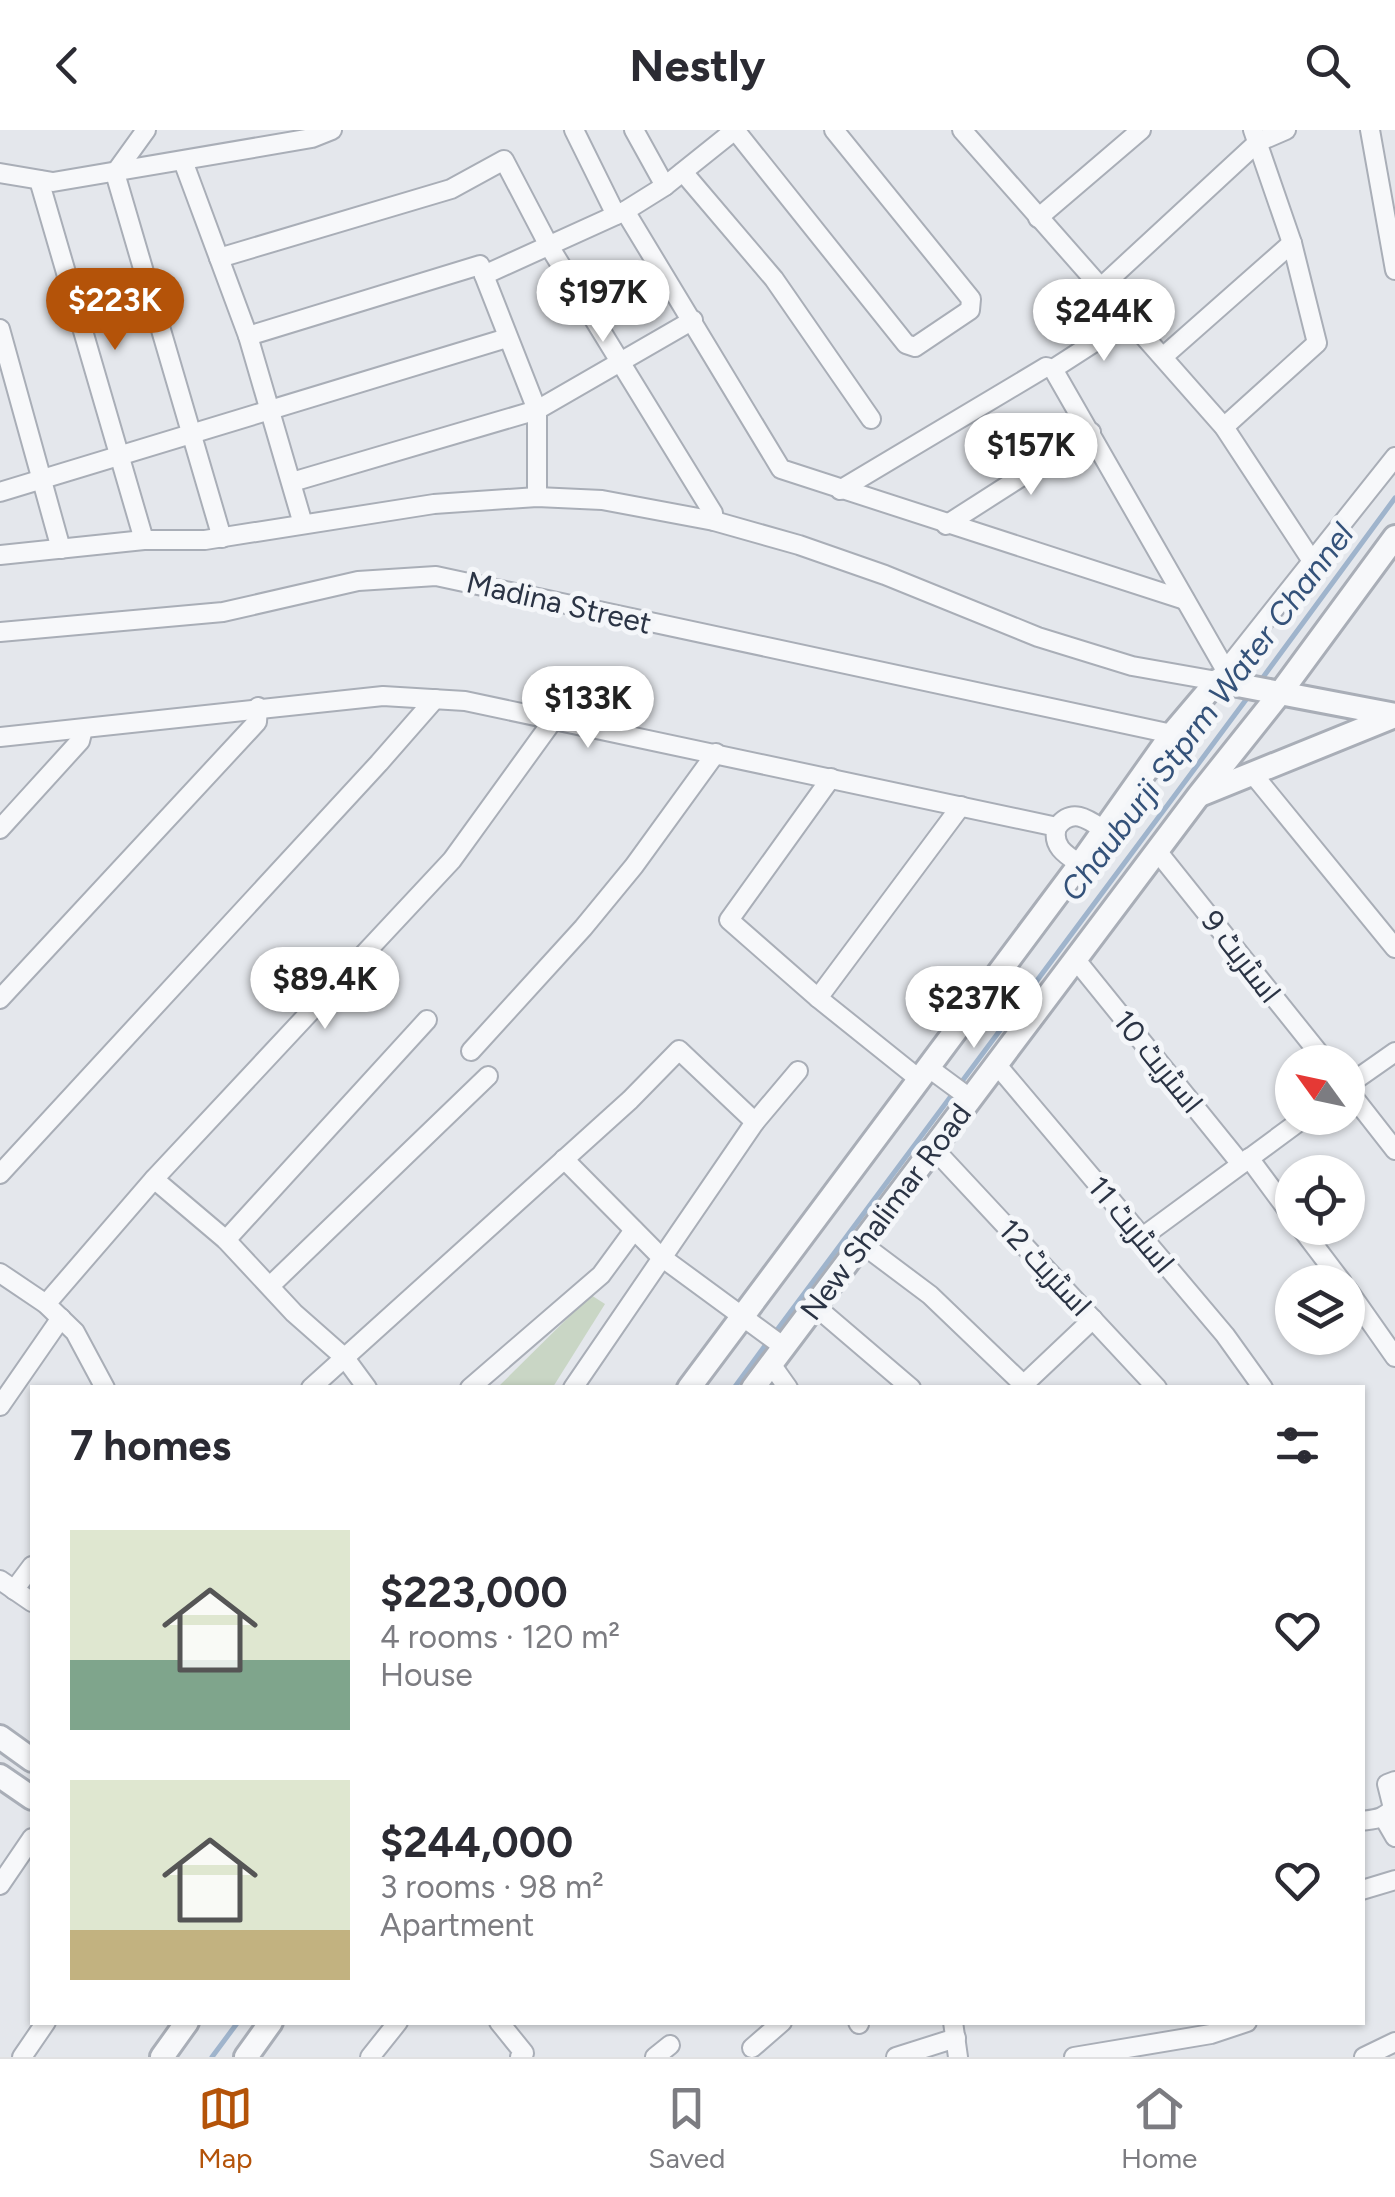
<!DOCTYPE html>
<html lang="en">
<head>
<meta charset="utf-8">
<style>
	body { margin:0; font-family:Figtree,Cairo,sans-serif; background:#f7f7f7; color:#2b2b33; height:100vh; display:flex; flex-direction:column; font-size:38px; white-space:nowrap }
	* { box-sizing:border-box; margin:0 }
	p { font-size:32px; color:#7c7c81 }
	.icon { flex:none; width:55px; height:55px; fill:none; stroke:currentColor; stroke-width:2; stroke-linecap:round; stroke-linejoin:round }
	.map { position:relative; flex:1; overflow:hidden }
	.panel { position:absolute; left:30px; top:1255px; width:1335px; height:640px; display:flex; flex-direction:column; background:#fff; border-radius:0px; box-shadow:0 2px 8px #0004 }
	.panel>* { flex:none }
	.needle { width:65px; rotate:303deg }
	.tools { position:absolute; left:1275px; top:915px; display:grid; gap:20px }
	.tools a { display:grid; place-items:center; width:90px; height:90px; border-radius:50%; background:#fff; box-shadow:0 2px 8px #0004; font-size:50px }
	.price { position:absolute; translate:-50% -85px; padding:0 22px; border-radius:35px; background:#fff; color:#222; font-size:32px; line-height:65px; filter:drop-shadow(0 2px 5px #0008) }
	.price::after { content:''; position:absolute; left:50%; top:60px; width:30px; height:22px; margin-left:-15px; background:inherit; clip-path:polygon(0 0,100% 0,50% 100%) }
	.price.current { background:#b45309; color:#fff }
	ul { padding:0; list-style:none }
	li { display:flex; align-items:center; gap:30px; height:250px; padding:0 40px }
	li span { display:grid; place-items:center; flex:none; width:280px; height:200px; border-radius:0px; color:#555 }
	li>.icon { margin-inline-start:auto }
	span .icon { width:120px; height:120px; fill:#fffc; stroke-width:1 }
	li b { font-size:42px }
	h2 { display:flex; justify-content:space-between; align-items:center; height:120px; padding:0 40px; font-size:42px }
	header { display:flex; justify-content:space-between; align-items:center; height:130px; padding:0 40px; background:#fff; font-size:45px; font-weight:700 }
	.tab-bar { display:flex; justify-content:space-around; align-items:center; height:140px; border-top:2px solid #e1e1e2; background:#fff; font-size:28px; color:#7c7c81 }
	.tab-bar a { display:grid; justify-items:center; gap:5px }
	.tab-bar .current { color:#b45309 }
	.map>svg:first-child { display:block }
	.green { fill:#c9d6c5 }
	.lines { fill:none; stroke-linecap:round; stroke-linejoin:round }
	.stream { stroke:#9fb4cc; stroke-width:5 }
	.minor-casing { stroke:#a9aeb7; stroke-width:22 }
	.tertiary-casing { stroke:#a9aeb7; stroke-width:28 }
	.minor { stroke:#f7f8fa; stroke-width:18 }
	.tertiary { stroke:#f7f8fa; stroke-width:22 }
	.labels { text-anchor:middle; stroke-width:10; stroke-linejoin:round; paint-order:stroke }
	.street-label { font-size:30px; fill:#2b3445; stroke:#f4f6f9 }
	.water-label { font-size:32px; font-style:italic; fill:#34527a; stroke:#f4f6f9 }
</style>
</head>
<body>
<header><svg class="icon" aria-label="back" viewBox="0 0 24 24"><path d="M15 5l-7 7 7 7"/></svg>Nestly<svg class="icon" aria-label="search" viewBox="0 0 24 24"><circle cx="10" cy="10" r="6"/><path d="M15 15l6 6"/></svg></header>
<div class="map">
<svg width="1395" height="1927" viewBox="0 0 1395 1927">
	<rect width="100%" height="100%" fill="#e4e7ec"/>
	<polygon class="green" points="591,1165 605,1174 553,1257 498,1257"/>
	<g class="lines">
		<g class="stream">
			<polyline points="1261,550 1395,368"/>
			<polyline points="774,1204 1251,563"/>
			<polyline points="734,1258 767,1213"/>
			<polyline points="212,1927 238,1892"/>
		</g>
		<defs>
			<g id="minor">
				<polyline points="146,0 115,43 222,408"/>
				<polyline points="574,0 616,85"/>
				<polyline points="634,0 665,56"/>
				<polyline points="735,0 906,214 915,217 970,180 971,169 834,0"/>
				<polyline points="962,0 1224,297 1314,434"/>
				<polyline points="1370,0 1395,140"/>
				<polyline points="183,31 248,206 303,394"/>
				<polyline points="683,42 774,149 871,289"/>
				<polyline points="0,43 53,52 312,8 332,0"/>
				<polyline points="39,50 144,410"/>
				<polyline points="625,81 781,339 1185,470"/>
				<polyline points="1038,88 1141,0"/>
				<polyline points="219,128 451,59 504,30 549,116 713,383 714,391"/>
				<polyline points="484,145 625,81 665,56 735,0"/>
				<polyline points="1099,159 1258,12 1286,0"/>
				<polyline points="0,199 61,419"/>
				<polyline points="248,206 480,135 537,280 537,367"/>
				<polyline points="1164,226 1292,113"/>
				<polyline points="1053,239 1225,539"/>
				<polyline points="1224,297 1317,213 1292,113 1253,0"/>
				<polyline points="292,352 537,280 693,190"/>
				<polyline points="840,360 1046,237 1053,239 1129,190"/>
				<polyline points="0,362 507,208"/>
				<polyline points="946,395 1091,302"/>
				<polyline points="0,425 144,410 205,410 434,374 537,367 602,370 714,391 799,415 885,445 1038,507 1132,536 1217,551 1395,327"/>
				<polyline points="0,502 223,482 358,451 436,446 1172,604"/>
				<path d="M 0,607 L 383,566 L 465,571 L 1057,697 C 1051,716 1066,725 1080,734"/>
				<polyline points="1252,643 1395,818"/>
				<polyline points="831,648 729,790 818,868 919,949"/>
				<path d="M 1057,697 C 1072,677 1088,689 1104,700"/>
				<polyline points="0,699 80,611 83,599"/>
				<polyline points="1157,721 1326,932"/>
				<polyline points="1076,830 1241,1034"/>
				<polyline points="818,868 961,676"/>
				<polyline points="0,869 257,592 258,577"/>
				<polyline points="471,921 583,798 634,736 716,623"/>
				<polyline points="997,935 1225,1205 1263,1258"/>
				<polyline points="929,938 971,969"/>
				<polyline points="1348,955 1395,922"/>
				<polyline points="1348,960 1395,1020"/>
				<polyline points="934,1019 1157,1258"/>
				<polyline points="1249,1028 1292,1086"/>
				<polyline points="564,1029 660,1126 784,1217"/>
				<polyline points="0,1044 379,633 435,569"/>
				<polyline points="154,1049 226,1110 294,1183 345,1228 367,1258"/>
				<polyline points="1301,1098 1342,1152"/>
				<polyline points="1141,1108 1304,988"/>
				<polyline points="226,1110 427,890"/>
				<polyline points="862,1114 930,1165 1027,1258"/>
				<polyline points="0,1143 46,1174 75,1202 105,1258"/>
				<polyline points="270,1156 488,946"/>
				<polyline points="1348,1160 1395,1227"/>
				<polyline points="46,1174 154,1049 452,730 554,589"/>
				<polyline points="815,1176 911,1258"/>
				<polyline points="771,1234 788,1258"/>
				<polyline points="311,1258 630,970 679,920 755,992"/>
				<polyline points="470,1258 601,1145 634,1100"/>
				<polyline points="573,1258 755,992 798,941"/>
				<polyline points="1020,1258 1093,1189"/>
				<polyline points="0,1276 61,1188"/>
				<polyline points="0,1450 32,1472"/>
				<polyline points="14,1460 32,1436"/>
				<polyline points="1384,1688 1395,1707"/>
				<path d="M 1362,1691 C 1376,1689 1384,1689 1393,1678 L 1387,1654 L 1395,1651"/>
				<polyline points="0,1755 32,1708"/>
				<polyline points="1362,1760 1395,1750"/>
				<polyline points="499,1892 524,1923 520,1927"/>
				<polyline points="858,1892 859,1894"/>
				<polyline points="953,1892 958,1927"/>
				<polyline points="752,1918 782,1892"/>
				<polyline points="22,1927 46,1892"/>
				<polyline points="370,1927 398,1892"/>
				<polyline points="655,1927 670,1915"/>
				<polyline points="896,1927 956,1908"/>
				<polyline points="1074,1927 1211,1904 1247,1892"/>
				<polyline points="1364,1927 1395,1912"/>
			</g>
			<g id="tertiary">
				<polyline points="1202,664 1395,586"/>
				<polyline points="689,1258 1080,734 1172,604 1217,551 1395,585"/>
				<polyline points="753,1258 1199,665 1281,562 1395,407"/>
				<polyline points="0,1607 32,1630"/>
				<polyline points="0,1646 32,1668"/>
				<polyline points="162,1927 187,1892"/>
				<polyline points="246,1927 271,1892"/>
			</g>
		</defs>
		<use href="#minor" class="minor-casing"/>
		<use href="#tertiary" class="tertiary-casing"/>
		<use href="#minor" class="minor"/>
		<use href="#tertiary" class="tertiary"/>
	</g>
	<g class="labels">
		<g class="street-label">
			<text transform="translate(559 473) rotate(13)" y="10">Madina Street</text>
			<text transform="translate(1241 827) rotate(52)" y="10">اسٹریٹ 9</text>
			<text transform="translate(1158 932) rotate(51)" y="10">اسٹریٹ 10</text>
			<text transform="translate(886 1082) rotate(-53)" y="10">New Shalimar Road</text>
			<text transform="translate(1131 1095) rotate(50)" y="10">اسٹریٹ 11</text>
			<text transform="translate(1045 1138) rotate(47)" y="10">اسٹریٹ 12</text>
		</g>
		<g class="water-label">
			<text transform="translate(1207 582) rotate(-53)" y="11">Chauburji Stprm Water Channel</text>
		</g>
	</g>
</svg>
<div class="tools">
<a><svg class="needle" viewBox="-14 -14 28 28"><path d="M0-13l5 13h-10z" fill="#e53935"/><path d="M0 13l5-13h-10z" fill="#7c7c81"/></svg></a>
<a><svg class="icon" aria-label="locate" viewBox="0 0 24 24"><circle cx="12" cy="12" r="6"/><path d="M12 2v4M12 18v4M2 12h4M18 12h4"/></svg></a>
<a><svg class="icon" aria-label="layers" viewBox="0 0 24 24"><path d="M12 4l9 5-9 5-9-5zM3 14l9 5 9-5"/></svg></a>
</div>
<b class="price" style="left:603px;top:215px">$197K</b>
<b class="price current" style="left:115px;top:223px">$223K</b>
<b class="price" style="left:1104px;top:234px">$244K</b>
<b class="price" style="left:1031px;top:368px">$157K</b>
<b class="price" style="left:588px;top:621px">$133K</b>
<b class="price" style="left:325px;top:902px">$89.4K</b>
<b class="price" style="left:974px;top:921px">$237K</b>
<section class="panel">
<h2>7 homes<svg class="icon" aria-label="filters" viewBox="0 0 24 24"><path d="M4 7h16M4 17h16"/><circle cx="9" cy="7" r="2"/><circle cx="15" cy="17" r="2"/></svg></h2>
<ul>
<li><span style="background:linear-gradient(#dfe7d0 65%,#7fa58c 0)"><svg class="icon" aria-label="home" viewBox="0 0 24 24"><path d="M3 11l9-7 9 7M6 9v11h12V9"/></svg></span><div><b>$223,000</b><p>4 rooms · 120 m²</p><p>House</p></div><svg class="icon" aria-label="heart" viewBox="0 0 24 24"><path d="M12 20l-8-8c-3-5 5-10 8-4 3-6 11-1 8 4z"/></svg></li>
<li><span style="background:linear-gradient(#dfe7d0 75%,#c2b280 0)"><svg class="icon" aria-label="home" viewBox="0 0 24 24"><path d="M3 11l9-7 9 7M6 9v11h12V9"/></svg></span><div><b>$244,000</b><p>3 rooms · 98 m²</p><p>Apartment</p></div><svg class="icon" aria-label="heart" viewBox="0 0 24 24"><path d="M12 20l-8-8c-3-5 5-10 8-4 3-6 11-1 8 4z"/></svg></li>
</ul>
</section>
</div>
<nav class="tab-bar">
<a class="current"><svg class="icon" aria-label="map" viewBox="0 0 24 24"><path d="M3 6l6-2 6 2 6-2v14l-6 2-6-2-6 2zM9 4v14M15 6v14"/></svg>Map</a>
<a><svg class="icon" aria-label="saved" viewBox="0 0 24 24"><path d="M7 4h10v16l-5-4-5 4z"/></svg>Saved</a>
<a><svg class="icon" aria-label="home" viewBox="0 0 24 24"><path d="M3 11l9-7 9 7M6 9v11h12V9"/></svg>Home</a>
</nav>
</body>
</html>
